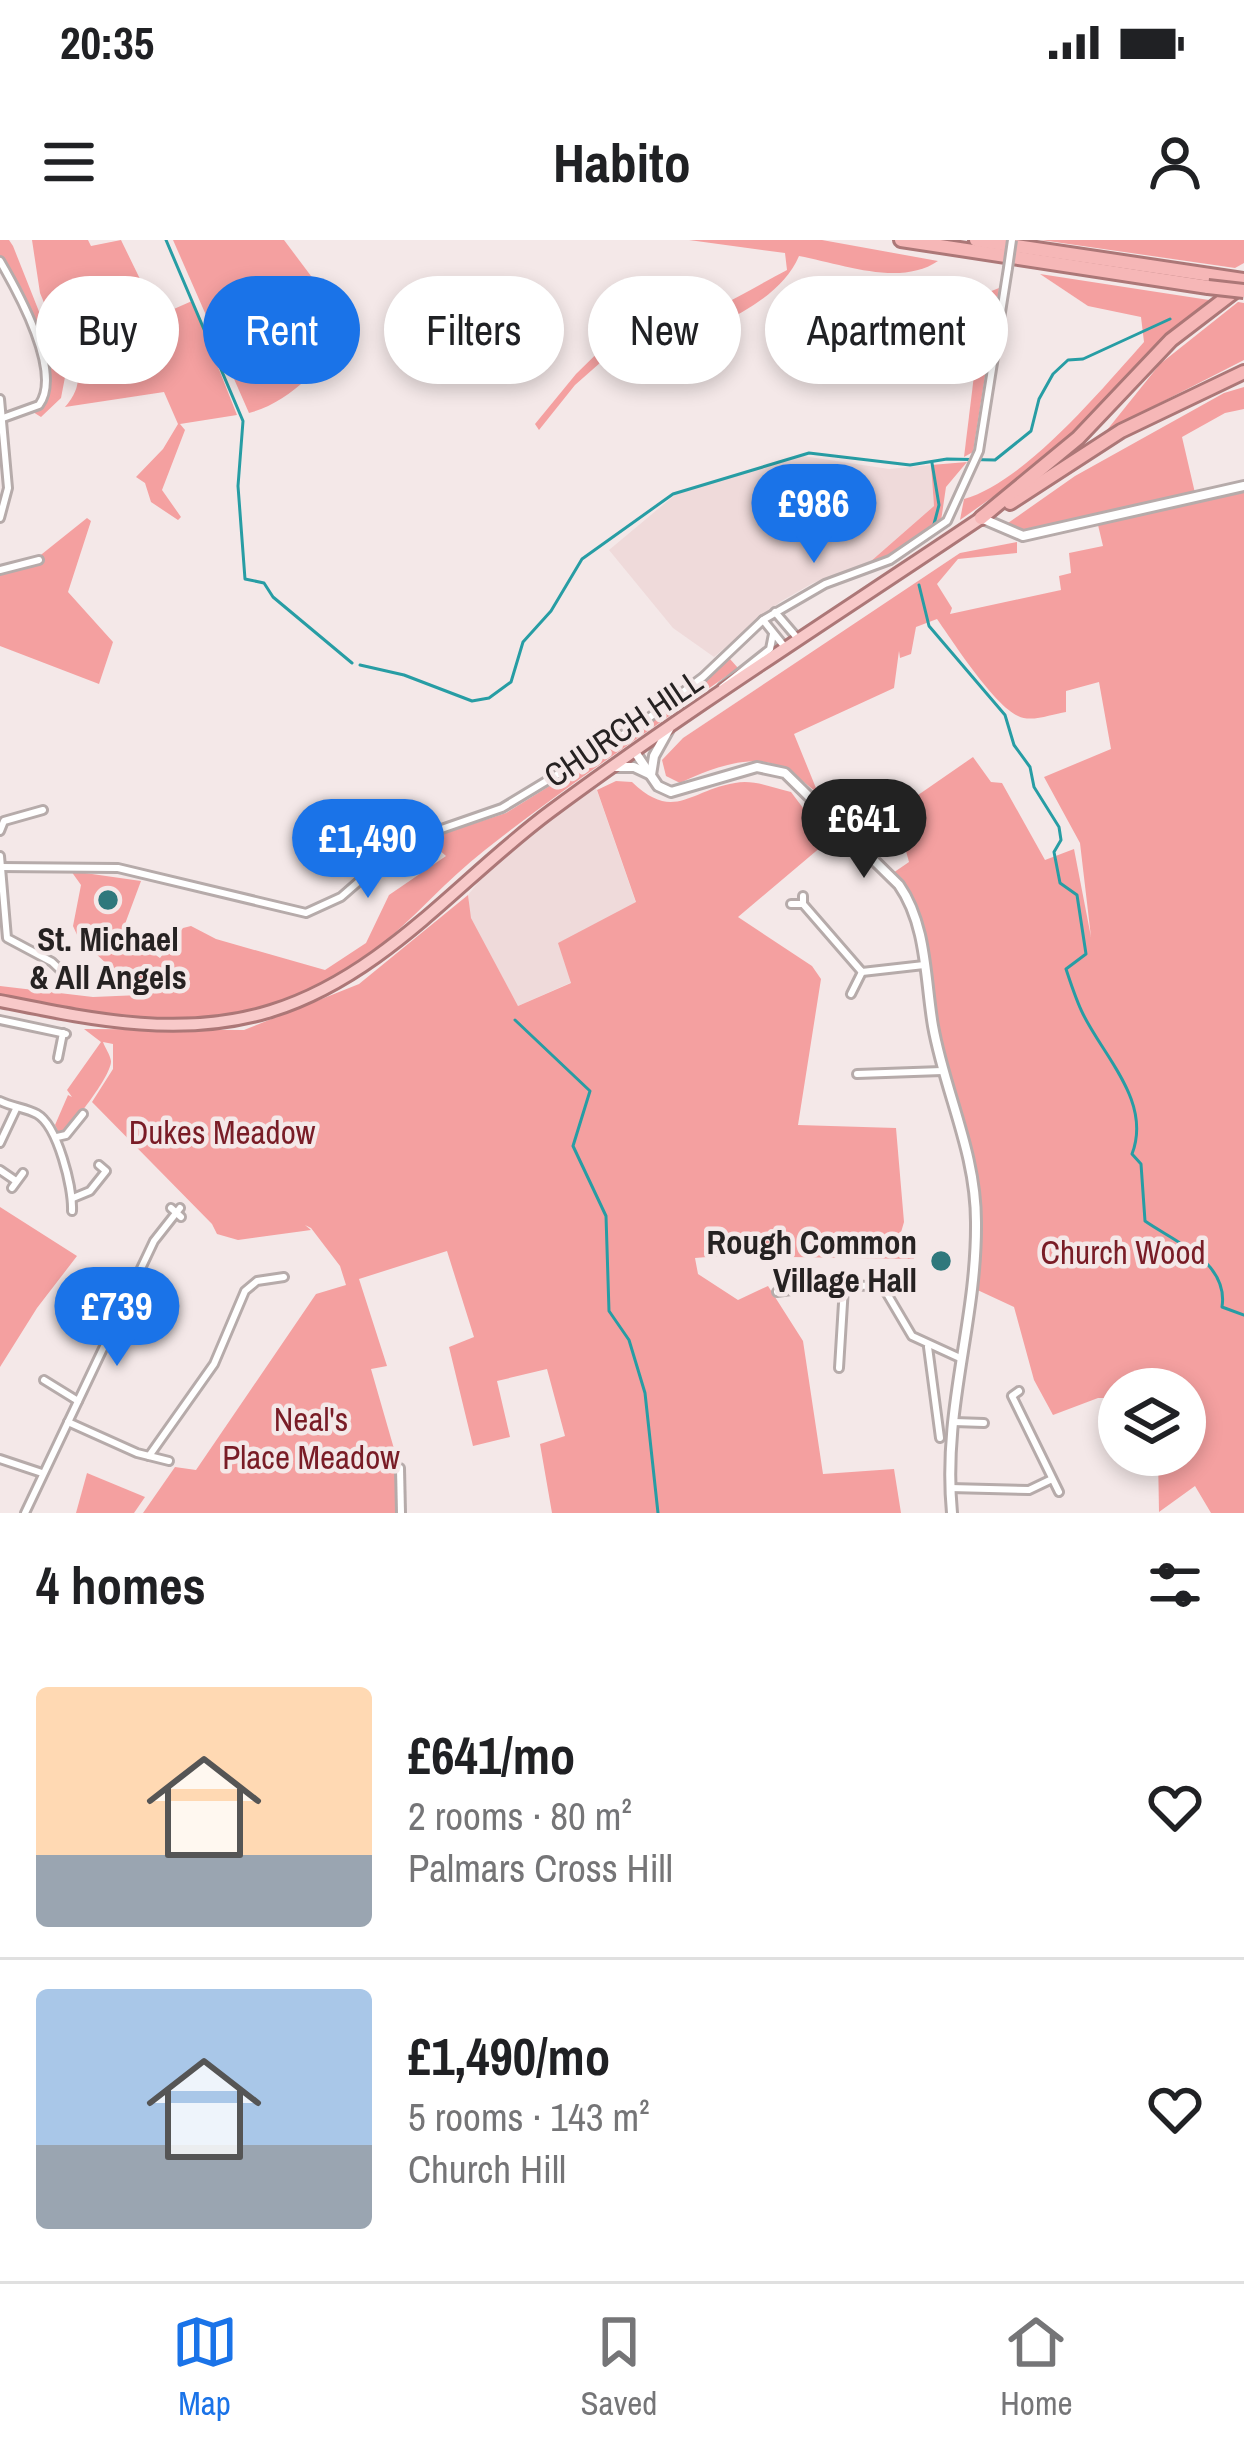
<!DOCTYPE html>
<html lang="en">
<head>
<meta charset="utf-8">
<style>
	body { margin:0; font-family:"Archivo Narrow",sans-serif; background:#f6f6f6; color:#202124; height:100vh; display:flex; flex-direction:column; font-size:45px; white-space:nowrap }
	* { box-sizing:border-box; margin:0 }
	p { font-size:39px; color:#757577 }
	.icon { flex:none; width:66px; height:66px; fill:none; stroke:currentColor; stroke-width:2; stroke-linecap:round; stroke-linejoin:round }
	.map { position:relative; height:1273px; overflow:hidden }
	.sheet { display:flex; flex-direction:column; background:#fff; flex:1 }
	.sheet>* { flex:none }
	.hud { position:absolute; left:36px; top:36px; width:1173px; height:108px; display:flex; gap:24px }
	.tools { position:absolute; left:1098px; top:1128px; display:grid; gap:24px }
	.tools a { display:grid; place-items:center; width:108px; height:108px; border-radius:50%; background:#fff; box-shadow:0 6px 18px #0003; font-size:60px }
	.price { position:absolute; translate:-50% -102px; padding:0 27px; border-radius:42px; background:#1a73e8; color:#fff; font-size:39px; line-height:78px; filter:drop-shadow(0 3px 6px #0008) }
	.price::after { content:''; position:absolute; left:50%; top:72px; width:36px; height:27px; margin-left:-18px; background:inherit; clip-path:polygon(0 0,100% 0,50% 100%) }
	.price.active { background:#222; color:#fff }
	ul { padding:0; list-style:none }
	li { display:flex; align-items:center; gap:36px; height:300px; padding:0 36px }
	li+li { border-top:3px solid #e0e0e0 }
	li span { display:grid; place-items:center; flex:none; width:336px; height:240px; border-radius:12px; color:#555 }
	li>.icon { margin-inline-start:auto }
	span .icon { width:144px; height:144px; fill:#fffc; stroke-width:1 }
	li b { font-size:51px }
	h2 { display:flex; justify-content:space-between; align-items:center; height:144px; padding:0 36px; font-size:51px }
	.tag { padding:0 42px; border-radius:54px; background:#fff; box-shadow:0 6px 18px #0003; font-size:42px; line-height:108px }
	.tag.active { background:#1a73e8; color:#fff }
	.status { display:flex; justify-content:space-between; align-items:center; height:84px; padding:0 60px; background:#fff; direction:ltr }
	.status svg { height:33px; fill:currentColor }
	header { display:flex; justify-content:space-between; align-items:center; height:156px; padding:0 36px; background:#fff; font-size:54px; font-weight:800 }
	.tabs { display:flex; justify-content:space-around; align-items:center; height:168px; border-top:3px solid #e0e0e0; background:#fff; font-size:33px; color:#757577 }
	.tabs a { display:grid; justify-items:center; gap:6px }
	.tabs .active { color:#1a73e8 }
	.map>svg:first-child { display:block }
	.built { fill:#efdada }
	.green { fill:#f4a0a0 }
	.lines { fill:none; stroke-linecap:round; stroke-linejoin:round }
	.stream { stroke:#279da4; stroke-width:3 }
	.minor-casing { stroke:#b6abaa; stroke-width:12 }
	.tertiary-casing { stroke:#b6abaa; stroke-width:14 }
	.primary-casing { stroke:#ac7777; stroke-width:16 }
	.trunk-casing { stroke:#ac7777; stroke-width:18 }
	.minor { stroke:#fff; stroke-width:6 }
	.tertiary { stroke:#fff; stroke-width:8 }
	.primary { stroke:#f8c9c9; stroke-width:10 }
	.trunk { stroke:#f6b7b7; stroke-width:12 }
	.minor-bridge-casing { stroke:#b6abaa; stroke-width:12; stroke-linecap:butt }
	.trunk-bridge-casing { stroke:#ac7777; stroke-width:18; stroke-linecap:butt }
	.minor-bridge { stroke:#fff; stroke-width:6 }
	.trunk-bridge { stroke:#f6b7b7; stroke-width:12 }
	.poi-dot { fill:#2f787c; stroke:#f4e8e8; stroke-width:4.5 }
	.labels { text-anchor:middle; stroke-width:9; stroke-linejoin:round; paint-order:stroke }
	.street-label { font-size:33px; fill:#262222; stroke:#f4e8e8 }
	.poi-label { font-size:33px; font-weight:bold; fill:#262222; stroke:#f4e8e8 }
	.park-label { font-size:33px; fill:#791c26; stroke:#f4e8e8 }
</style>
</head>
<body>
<div class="status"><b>20:35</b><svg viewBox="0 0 49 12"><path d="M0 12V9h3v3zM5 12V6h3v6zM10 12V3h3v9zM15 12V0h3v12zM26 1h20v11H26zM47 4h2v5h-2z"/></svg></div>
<header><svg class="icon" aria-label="menu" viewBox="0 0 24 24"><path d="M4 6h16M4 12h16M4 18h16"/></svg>Habito<svg class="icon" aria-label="person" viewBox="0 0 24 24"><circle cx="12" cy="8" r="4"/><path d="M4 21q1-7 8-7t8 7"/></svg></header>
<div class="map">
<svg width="1244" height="1273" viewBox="0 0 1244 1273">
	<rect width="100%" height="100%" fill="#f4e8e8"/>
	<g class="built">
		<polygon points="803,216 889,229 931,225 934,266 870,322 813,343 780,362 714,417 673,388 609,310 676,254"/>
		<polygon points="595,545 636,663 559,703 572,742 518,766 470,678 468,655 485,634"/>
	</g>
	<g class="green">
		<polygon points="0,0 9,0 13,6 65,137 61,158 41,177 33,172 50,154 47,121 0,17"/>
		<path d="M 32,0 L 88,0 L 91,6 L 121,0 L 158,76 L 192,61 L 237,175 L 180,184 L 185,190 L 162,250 L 181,277 L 178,280 L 151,262 L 145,243 L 136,237 L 163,209 L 178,184 L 164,152 L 65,167 C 91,138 71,118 64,85 L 54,87 L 40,53 Z"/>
		<path d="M 173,0 L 284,0 L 353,92 C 325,122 290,163 249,173 Z"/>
		<path d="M 689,0 L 822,0 L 938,21 C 900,47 842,24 799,16 C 780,61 716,88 671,103 L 663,124 L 634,113 L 626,100 L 575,145 L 539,190 L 535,184 L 576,134 L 628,83 C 681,96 742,53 787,30 L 785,13 Z"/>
		<polygon points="1041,0 1244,0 1244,23 1235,28"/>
		<path d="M 1040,34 L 1209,60 C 1163,98 1126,142 1084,183 C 1046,220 1003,250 960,280 L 964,259 C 1025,242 1102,149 1144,102 L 1141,77 L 1088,66 Z"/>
		<polygon points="999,48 973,212 964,217 984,54"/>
		<polygon points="1238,62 1244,63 1244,120 1107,190 1160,124"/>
		<polygon points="1244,147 1244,169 1225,173 1182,197 1195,253 1022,291 1008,283 1075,236 1224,153"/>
		<polygon points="967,222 946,247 941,281 890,316 870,322 934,266 931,225"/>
		<path d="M 1244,252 L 1244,1273 L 1211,1273 L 1195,1246 L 1159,1272 L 1158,1215 L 1185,1215 L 1185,1149 L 1119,1149 L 1119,1158 L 1098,1158 L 1053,1175 L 1034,1140 L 1014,1067 L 971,1047 L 972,927 L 935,794 L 917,682 L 890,635 L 909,622 L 895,571 L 973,517 L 991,542 L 1002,543 L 1045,620 L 1074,609 L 1091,697 L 1080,603 L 1044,537 L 1111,509 L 1099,442 L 1066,451 L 1066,472 C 1052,474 1031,483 1018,476 C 994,465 953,402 937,379 L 916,387 L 911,414 L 900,418 L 899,411 L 894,448 L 794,494 L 818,553 C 806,545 791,529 777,525 C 747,514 707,530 680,543 L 666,536 L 662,520 L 683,498 L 960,313 L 1017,302 L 1017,313 L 958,319 L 937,344 L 952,368 L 950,374 L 1061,350 L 1059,336 L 1071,333 L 1069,313 L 1103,306 L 1098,285 Z"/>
		<polygon points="87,278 91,281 68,352 113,402 99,444 0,406 0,334 41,322 37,318"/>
		<path d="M 730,419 L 738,428 C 653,488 566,546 485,610 C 446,640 414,679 376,709 C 265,797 131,787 0,756 L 0,746 L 93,757 L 140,755 L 78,697 L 73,686 L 81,645 L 71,631 L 141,641 L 122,692 L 160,718 L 183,688 L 191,686 L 216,699 L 325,730 L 366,703 L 389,655 L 446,616 L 427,599 L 506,573 L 622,501 Z"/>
		<path d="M 616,541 L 632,542 C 674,582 688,551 735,543 C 753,539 774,548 791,552 L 828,601 L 738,677 L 812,726 L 821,739 L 798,885 L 896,888 L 904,982 L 897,1006 L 913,1013 L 914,1019 L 791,1017 L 790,1010 L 695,1018 L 698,1034 L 738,1060 L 768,1046 L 803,1101 L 823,1234 L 894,1229 L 901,1273 L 552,1273 L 540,1204 L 565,1196 L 547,1129 L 497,1141 L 510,1197 L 473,1206 L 449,1107 L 474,1097 L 447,1011 L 359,1039 L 387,1126 L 371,1129 L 401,1233 L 401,1273 L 143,1273 L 175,1227 L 196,1230 L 316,1054 L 346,1045 L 340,1026 L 311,988 L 305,985 L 311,990 L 238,1000 L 217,994 L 212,984 L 92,862 L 113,829 L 113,804 L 103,802 C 105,808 110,814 111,821 C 112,835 71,888 60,895 L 55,885 L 68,855 L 72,857 L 67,850 L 101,802 L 84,789 L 244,790 L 359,744 L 468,655 L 471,678 L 518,766 L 571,743 L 558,703 L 636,662 L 597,550 Z"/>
		<polygon points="0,967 77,1016 37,1068 0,1127"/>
		<polygon points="87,1233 145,1257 134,1273 76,1273"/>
	</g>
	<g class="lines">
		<g class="stream">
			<polyline points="166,0 243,181 238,246 245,339 264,343 273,357 352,423"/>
			<polyline points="932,223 939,265 933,288"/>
			<path d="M 919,345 L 929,386 L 1005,475 L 1014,505 L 1030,527 L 1034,547 L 1059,587 L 1061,600 L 1054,612 L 1060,643 L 1077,655 L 1086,714 L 1066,729 C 1071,744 1076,760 1083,774 C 1104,817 1152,862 1132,914 L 1141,924 L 1145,981 C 1175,1002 1229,1022 1222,1067 L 1244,1075"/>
			<polyline points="360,425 404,435 472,461 489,458 511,442 523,402 551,371 582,319 673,254 809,213 910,225 947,219 995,220 1031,191 1039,159 1053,134 1068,120 1083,119 1170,79"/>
			<polyline points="515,780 590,851 573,906 606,976 609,1071 629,1100 645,1153 658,1273"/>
		</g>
		<defs>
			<g id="minor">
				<path d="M 0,21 C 18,52 63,133 39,165 L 3,178"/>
				<polyline points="0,159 8,248 0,278"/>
				<polyline points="0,330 39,320"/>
				<polyline points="775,372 799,400"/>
				<polyline points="763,380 784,406"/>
				<polyline points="722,447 770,409 773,394"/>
				<polyline points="0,591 4,581 43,570"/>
				<polyline points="0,616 7,698 52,722 73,742"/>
				<polyline points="0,627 118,628 306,673 341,657 404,602 502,568 642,483 703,437 763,380 825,344 890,320 947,281 979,211 1008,28"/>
				<polyline points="791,664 803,664 803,656"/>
				<polyline points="803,664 862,732 924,725"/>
				<polyline points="851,754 862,732"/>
				<polyline points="0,780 66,794"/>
				<polyline points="58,818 63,793"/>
				<polyline points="857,834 942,831"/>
				<path d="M 0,861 C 12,867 26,868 37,874 C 58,886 73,948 72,971"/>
				<polyline points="57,897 66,895 83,874"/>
				<polyline points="0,903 16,869"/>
				<polyline points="0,930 16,941"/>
				<polyline points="12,948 23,933"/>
				<polyline points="73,958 90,951 106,931 99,925"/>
				<polyline points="171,968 181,977"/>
				<polyline points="777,1052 825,1045 875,1046 886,1052 912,1096 960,1118"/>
				<polyline points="928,1107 940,1198"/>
				<polyline points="839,1128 844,1047"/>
				<polyline points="44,1140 78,1161"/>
				<polyline points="1019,1151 1012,1156 1059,1252"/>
				<polyline points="68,1182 137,1213 169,1221"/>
				<polyline points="954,1182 984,1183"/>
				<polyline points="149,1216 214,1124 245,1051 257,1041 284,1037"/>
				<polyline points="0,1219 42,1233"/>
				<polyline points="400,1228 401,1273"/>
				<polyline points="950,1248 1029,1250 1052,1239"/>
				<polyline points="25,1273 154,1001 180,968"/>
			</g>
			<g id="tertiary">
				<polyline points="981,278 1023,296 1244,246"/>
				<path d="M 635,512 L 658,546 L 671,552 L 757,527 L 785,533 L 899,645 C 927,685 925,739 933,786 C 945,853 976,912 976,982 C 977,1083 942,1168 952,1273"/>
				<polyline points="616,527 634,527 651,535 654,516 669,489"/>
			</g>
			<path id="primary" d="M 0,761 C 90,779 181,799 271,771 C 384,736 459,639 551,571 C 690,468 837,375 981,278"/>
			<g id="trunk">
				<polyline points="901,0 1208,47"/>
				<polyline points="976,0 1244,40"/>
				<polyline points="1010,263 1121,191 1244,132"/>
				<polyline points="981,278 1078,198 1171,100 1239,48"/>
			</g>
		</defs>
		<use href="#minor" class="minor-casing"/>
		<use href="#tertiary" class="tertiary-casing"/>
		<use href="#primary" class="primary-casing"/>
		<use href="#trunk" class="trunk-casing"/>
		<use href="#minor" class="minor"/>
		<use href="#tertiary" class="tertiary"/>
		<use href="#primary" class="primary"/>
		<use href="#trunk" class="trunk"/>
		<defs>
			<polyline id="minor-bridge" points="1008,28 1012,0"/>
			<polyline id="trunk-bridge" points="1208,47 1244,51"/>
		</defs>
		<use href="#minor-bridge" class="minor-bridge-casing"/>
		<use href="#trunk-bridge" class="trunk-bridge-casing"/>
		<use href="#minor-bridge" class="minor-bridge"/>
		<use href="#trunk-bridge" class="trunk-bridge"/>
	</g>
	<g class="poi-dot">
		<circle cx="108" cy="660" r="12"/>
		<circle cx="941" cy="1021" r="12"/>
	</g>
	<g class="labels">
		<g class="street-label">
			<text transform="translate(623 488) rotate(-34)" y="12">CHURCH HILL</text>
		</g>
		<g class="poi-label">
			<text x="108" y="711">St. Michael<tspan x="108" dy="38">&amp; All Angels</tspan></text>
			<text x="917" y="1014" text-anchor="end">Rough Common<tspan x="917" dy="38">Village Hall</tspan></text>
		</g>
		<g class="park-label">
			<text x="222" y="904">Dukes Meadow</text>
			<text x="1123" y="1024">Church Wood</text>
			<text x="311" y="1191">Neal's<tspan x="311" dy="38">Place Meadow</tspan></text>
		</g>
	</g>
</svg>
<div class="tools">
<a><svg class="icon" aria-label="layers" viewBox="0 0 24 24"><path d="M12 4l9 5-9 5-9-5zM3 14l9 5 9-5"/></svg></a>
</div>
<b class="price" style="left:814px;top:326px">£986</b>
<b class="price active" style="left:864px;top:641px">£641</b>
<b class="price" style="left:368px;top:661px">£1,490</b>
<b class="price" style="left:117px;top:1129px">£739</b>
<div class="hud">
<a class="tag">Buy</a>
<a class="tag active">Rent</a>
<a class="tag">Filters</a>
<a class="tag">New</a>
<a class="tag">Apartment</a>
</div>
</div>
<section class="sheet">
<h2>4 homes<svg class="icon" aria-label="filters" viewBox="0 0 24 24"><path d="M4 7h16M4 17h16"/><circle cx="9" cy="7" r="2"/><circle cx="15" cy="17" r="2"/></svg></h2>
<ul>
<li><span style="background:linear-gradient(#ffd9b3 70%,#9aa5b1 0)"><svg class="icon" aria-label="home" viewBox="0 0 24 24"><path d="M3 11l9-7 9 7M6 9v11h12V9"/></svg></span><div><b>£641/mo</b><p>2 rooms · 80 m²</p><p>Palmars Cross Hill</p></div><svg class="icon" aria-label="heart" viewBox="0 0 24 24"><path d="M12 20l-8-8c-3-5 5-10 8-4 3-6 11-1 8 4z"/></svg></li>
<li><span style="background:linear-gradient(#a9c7e8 65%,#9aa5b1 0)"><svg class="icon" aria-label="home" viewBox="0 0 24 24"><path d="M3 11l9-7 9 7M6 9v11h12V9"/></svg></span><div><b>£1,490/mo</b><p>5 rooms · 143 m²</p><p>Church Hill</p></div><svg class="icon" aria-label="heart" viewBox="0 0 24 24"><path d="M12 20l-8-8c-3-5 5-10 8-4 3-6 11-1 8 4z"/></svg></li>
</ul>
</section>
<nav class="tabs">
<a class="active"><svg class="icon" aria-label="map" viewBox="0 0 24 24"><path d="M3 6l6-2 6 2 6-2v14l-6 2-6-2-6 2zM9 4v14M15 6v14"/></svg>Map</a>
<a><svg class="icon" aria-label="saved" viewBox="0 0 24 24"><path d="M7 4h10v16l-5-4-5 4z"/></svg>Saved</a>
<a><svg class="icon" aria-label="home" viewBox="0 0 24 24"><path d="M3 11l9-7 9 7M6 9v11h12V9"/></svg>Home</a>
</nav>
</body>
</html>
